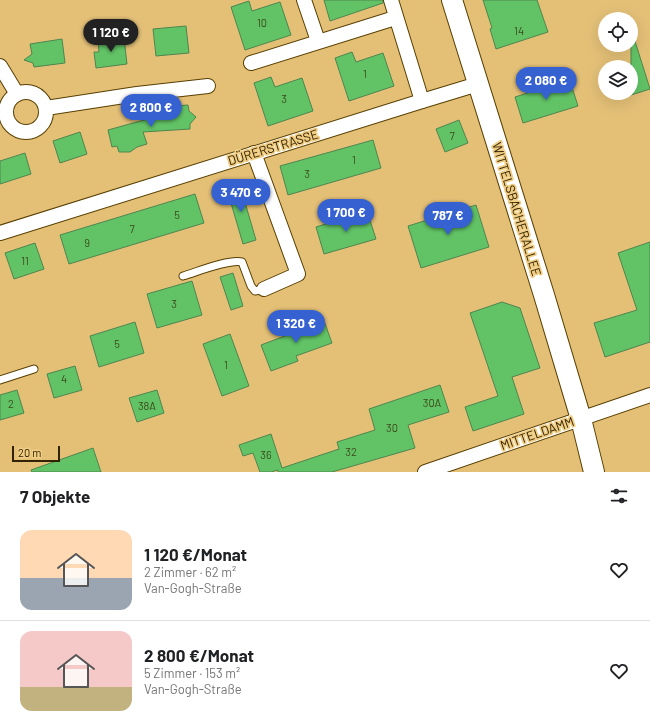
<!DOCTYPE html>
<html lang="de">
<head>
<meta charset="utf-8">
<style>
	body { margin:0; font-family:Barlow,sans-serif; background:#f2f2f2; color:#202124; height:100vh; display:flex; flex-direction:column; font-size:15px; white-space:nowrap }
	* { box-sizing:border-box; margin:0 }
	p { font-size:13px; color:#757577 }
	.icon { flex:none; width:22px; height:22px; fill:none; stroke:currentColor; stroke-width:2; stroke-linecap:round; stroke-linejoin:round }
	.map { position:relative; height:472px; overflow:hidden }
	.drawer { display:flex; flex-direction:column; background:#fff; flex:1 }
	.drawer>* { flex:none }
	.controls { position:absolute; left:598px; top:12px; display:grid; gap:8px }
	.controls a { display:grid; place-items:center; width:40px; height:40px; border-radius:50%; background:#fff; box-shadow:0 4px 16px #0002; font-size:20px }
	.scale { position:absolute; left:12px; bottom:10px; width:48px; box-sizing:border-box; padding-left:4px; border:2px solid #302202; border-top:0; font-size:11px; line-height:14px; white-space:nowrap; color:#302202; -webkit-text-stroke:3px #f1cd83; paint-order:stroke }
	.price { position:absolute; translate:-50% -34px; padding:0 9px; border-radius:14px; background:#3561d1; color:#fff; font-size:13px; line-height:26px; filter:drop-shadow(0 1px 2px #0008) }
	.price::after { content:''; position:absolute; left:50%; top:24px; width:12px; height:9px; margin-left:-6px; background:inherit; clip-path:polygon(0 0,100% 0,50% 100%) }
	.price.selected { background:#222; color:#fff }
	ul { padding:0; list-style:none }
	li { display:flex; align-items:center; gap:12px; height:100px; padding:0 20px }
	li+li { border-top:1px solid #e0e0e0 }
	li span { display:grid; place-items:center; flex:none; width:112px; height:80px; border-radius:12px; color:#555 }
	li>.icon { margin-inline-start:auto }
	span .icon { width:48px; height:48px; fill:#fffc; stroke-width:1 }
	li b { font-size:17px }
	h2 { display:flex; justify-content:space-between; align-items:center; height:48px; padding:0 20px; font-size:17px }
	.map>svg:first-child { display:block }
	.building { fill:#62c366; stroke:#4e854f }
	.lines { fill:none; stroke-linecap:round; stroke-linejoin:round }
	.lane-casing { stroke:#583f00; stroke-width:9 }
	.street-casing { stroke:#583f00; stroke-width:16 }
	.secondary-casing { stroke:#583f00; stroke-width:22 }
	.lane { stroke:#fff; stroke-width:7 }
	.street { stroke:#fff; stroke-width:14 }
	.secondary { stroke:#fff; stroke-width:20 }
	.labels { text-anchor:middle; stroke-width:3.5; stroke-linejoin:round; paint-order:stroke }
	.number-label { font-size:11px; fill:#3c4a1b }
	.street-label { font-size:13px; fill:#302202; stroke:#f1cd83 }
</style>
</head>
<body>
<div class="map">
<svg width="650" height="472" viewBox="0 0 650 472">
	<rect width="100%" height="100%" fill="#e4c077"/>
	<g class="building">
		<polygon points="324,0 383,0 383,3 330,21"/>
		<polygon points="483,0 537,0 548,32 496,49 490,29 492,28"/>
		<polygon points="249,1 252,11 280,2 291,35 245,50 231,7"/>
		<polygon points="186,26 189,53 156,56 153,29"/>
		<polygon points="124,38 127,64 96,68 94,52 99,52 98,41"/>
		<polygon points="634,38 650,89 631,95 631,39"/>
		<polygon points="62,39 65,63 34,67 33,63 24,60 32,54 30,44"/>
		<polygon points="352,52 356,62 383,53 394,86 349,101 335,58"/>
		<polygon points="271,77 275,87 302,78 313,111 268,126 254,83"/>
		<polygon points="565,81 570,81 578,106 523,123 515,97"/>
		<polygon points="188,105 189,111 196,117 190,124 190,129 143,132 147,144 137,147 130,152 119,152 117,146 112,147 108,130 162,115 161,107"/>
		<polygon points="459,120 468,143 445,152 436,129"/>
		<polygon points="80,132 87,154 60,163 53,141"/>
		<polygon points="373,140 381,168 288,195 280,166"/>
		<polygon points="25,153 31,174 0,184 0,161"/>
		<polygon points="239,182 256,240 243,244 226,186"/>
		<polygon points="195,194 204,223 69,264 60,235"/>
		<polygon points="476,205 489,247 421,268 408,226"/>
		<polygon points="367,211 376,239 324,254 316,227"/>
		<polygon points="650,242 650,342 605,357 594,323 637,310 618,253"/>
		<polygon points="35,243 44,269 14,279 5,253"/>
		<polygon points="233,273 243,306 231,310 220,277"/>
		<polygon points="192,281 202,315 157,328 147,294"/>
		<polygon points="502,302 520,308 540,368 512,377 524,414 473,431 465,407 498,396 470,313"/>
		<polygon points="323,318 332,343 296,356 298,361 271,371 261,345 298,331 297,327"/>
		<polygon points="135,322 144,353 99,367 90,336"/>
		<polygon points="230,334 249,386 222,396 203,344"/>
		<polygon points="75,366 82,390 54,398 47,374"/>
		<polygon points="440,385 449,412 408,425 415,448 384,457 332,472 278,472 278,470 271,472 260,472 253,453 243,456 239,445 271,434 282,468 339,449 337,442 375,430 369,409"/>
		<polygon points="17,390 24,413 0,420 0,395"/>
		<polygon points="157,390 164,413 137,422 129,398"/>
		<polygon points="93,448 101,472 32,472 31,470"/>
	</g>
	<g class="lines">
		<defs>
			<g id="lane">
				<path d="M 183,276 C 197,272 228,259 242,262 L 251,286 L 255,291 L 264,289"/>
				<polyline points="0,380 34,369"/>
			</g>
			<g id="street">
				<polyline points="304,0 318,41"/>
				<polyline points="391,0 422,101"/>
				<polyline points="251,63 395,18"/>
				<polyline points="0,66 17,94"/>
				<circle cx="26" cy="112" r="20"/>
				<polyline points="46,108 137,94 208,86"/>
				<polyline points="254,153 298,274 264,289"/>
				<polyline points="0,233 422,101 478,84"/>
				<polyline points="425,472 650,395"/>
			</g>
			<polyline id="secondary" points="452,0 544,295 581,419 594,472"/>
		</defs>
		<use href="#lane" class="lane-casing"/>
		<use href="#street" class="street-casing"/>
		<use href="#secondary" class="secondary-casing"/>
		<use href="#lane" class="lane"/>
		<use href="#street" class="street"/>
		<use href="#secondary" class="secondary"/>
	</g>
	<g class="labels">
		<g class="number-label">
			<text x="262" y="27">10</text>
			<text x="519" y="35">14</text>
			<text x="365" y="78">1</text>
			<text x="284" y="103">3</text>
			<text x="452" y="140">7</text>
			<text x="354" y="164">1</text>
			<text x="307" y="178">3</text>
			<text x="177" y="219">5</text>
			<text x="132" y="233">7</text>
			<text x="87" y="247">9</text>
			<text x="25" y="265">11</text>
			<text x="174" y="308">3</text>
			<text x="117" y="348">5</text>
			<text x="226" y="369">1</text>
			<text x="64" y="383">4</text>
			<text x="432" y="407">30A</text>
			<text x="11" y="408">2</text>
			<text x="147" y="410">38A</text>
			<text x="392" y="432">30</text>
			<text x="351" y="456">32</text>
			<text x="266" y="459">36</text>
		</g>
		<g class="street-label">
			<text transform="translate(273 147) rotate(-17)" y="5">DÜRERSTRASSE</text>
			<text transform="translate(517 209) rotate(73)" y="5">WITTELSBACHERALLEE</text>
			<text transform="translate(537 433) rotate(-19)" y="5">MITTELDAMM</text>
		</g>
	</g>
</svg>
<div class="controls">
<a><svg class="icon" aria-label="locate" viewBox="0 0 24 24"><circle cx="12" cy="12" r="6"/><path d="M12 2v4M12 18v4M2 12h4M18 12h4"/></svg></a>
<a><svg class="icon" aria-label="layers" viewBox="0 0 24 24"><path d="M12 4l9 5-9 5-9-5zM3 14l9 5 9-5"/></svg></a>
</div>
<div class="scale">20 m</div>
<b class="price selected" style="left:111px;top:53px">1 120 €</b>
<b class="price" style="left:546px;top:101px">2 080 €</b>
<b class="price" style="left:151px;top:128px">2 800 €</b>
<b class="price" style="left:241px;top:213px">3 470 €</b>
<b class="price" style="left:346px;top:233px">1 700 €</b>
<b class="price" style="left:448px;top:236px">787 €</b>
<b class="price" style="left:296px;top:344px">1 320 €</b>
</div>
<section class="drawer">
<h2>7 Objekte<svg class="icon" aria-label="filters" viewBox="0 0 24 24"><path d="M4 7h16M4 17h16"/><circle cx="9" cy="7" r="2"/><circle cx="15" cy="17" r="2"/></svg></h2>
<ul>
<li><span style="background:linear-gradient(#ffd9b3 60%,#9aa5b1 0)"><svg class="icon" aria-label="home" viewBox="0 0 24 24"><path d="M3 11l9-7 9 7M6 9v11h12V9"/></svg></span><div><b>1 120 €/Monat</b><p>2 Zimmer · 62 m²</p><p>Van-Gogh-Straße</p></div><svg class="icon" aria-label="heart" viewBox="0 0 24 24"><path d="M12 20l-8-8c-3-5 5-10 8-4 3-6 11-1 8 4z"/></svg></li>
<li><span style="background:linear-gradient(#f6c9c9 70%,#c2b280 0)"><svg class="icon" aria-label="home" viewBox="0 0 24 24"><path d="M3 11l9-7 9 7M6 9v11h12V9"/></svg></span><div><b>2 800 €/Monat</b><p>5 Zimmer · 153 m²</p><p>Van-Gogh-Straße</p></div><svg class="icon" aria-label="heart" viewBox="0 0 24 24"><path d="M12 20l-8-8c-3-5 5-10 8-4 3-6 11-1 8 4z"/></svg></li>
</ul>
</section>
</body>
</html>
